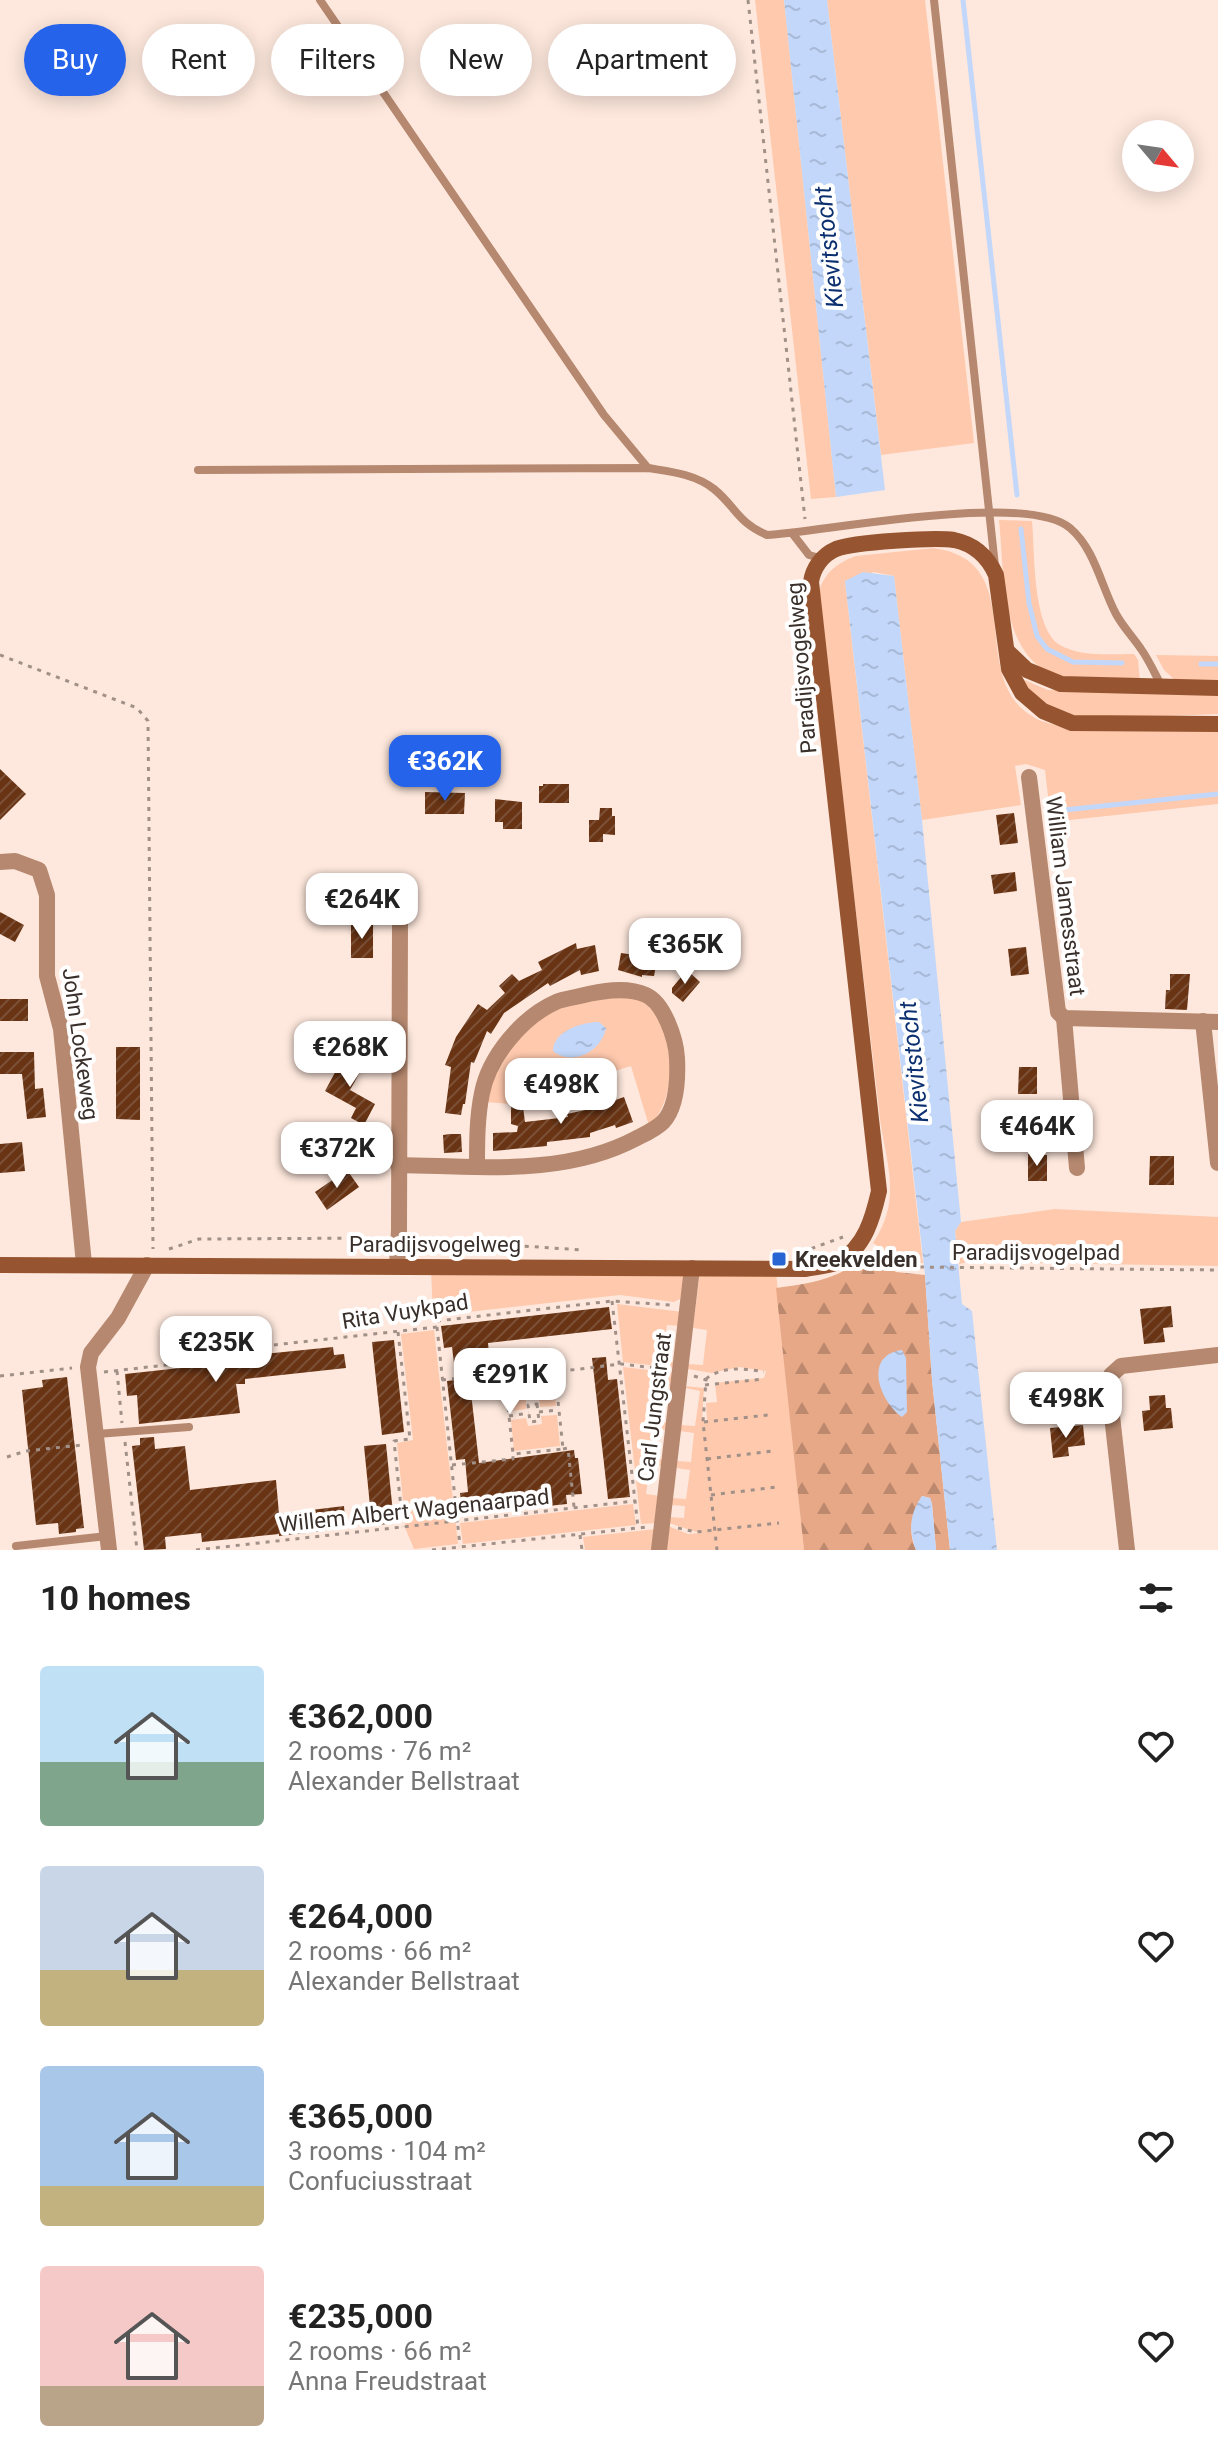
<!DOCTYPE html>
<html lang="en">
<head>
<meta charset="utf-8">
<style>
	body { margin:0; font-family:Roboto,sans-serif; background:#f2f2f2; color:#222; height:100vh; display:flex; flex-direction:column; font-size:30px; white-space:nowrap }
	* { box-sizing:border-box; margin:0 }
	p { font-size:26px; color:#767676 }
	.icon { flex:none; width:44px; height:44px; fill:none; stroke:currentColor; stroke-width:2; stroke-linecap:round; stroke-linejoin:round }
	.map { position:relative; height:1550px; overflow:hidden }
	.side { display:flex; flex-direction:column; background:#fff; flex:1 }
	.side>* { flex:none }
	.hud { position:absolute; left:24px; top:24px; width:800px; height:72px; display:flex; gap:16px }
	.needle { width:52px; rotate:119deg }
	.fabs { position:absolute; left:1122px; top:120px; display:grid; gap:16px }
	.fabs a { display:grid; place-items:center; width:72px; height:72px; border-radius:50%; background:#fff; box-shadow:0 4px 20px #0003; font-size:40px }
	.price { position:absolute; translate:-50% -68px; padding:0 18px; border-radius:16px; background:#fff; color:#222; font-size:26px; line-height:52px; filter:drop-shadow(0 2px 4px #0008) }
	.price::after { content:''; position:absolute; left:50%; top:48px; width:24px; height:18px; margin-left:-12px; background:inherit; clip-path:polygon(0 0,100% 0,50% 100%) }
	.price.active { background:#2563eb; color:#fff }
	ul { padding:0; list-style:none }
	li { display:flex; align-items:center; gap:24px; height:200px; padding:0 40px }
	li span { display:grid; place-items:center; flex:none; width:224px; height:160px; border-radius:8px; color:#555 }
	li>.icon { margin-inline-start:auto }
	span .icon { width:96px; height:96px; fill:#fffc; stroke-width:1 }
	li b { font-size:34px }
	h2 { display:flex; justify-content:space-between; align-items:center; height:96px; padding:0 40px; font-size:34px }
	.tag { padding:0 28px; border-radius:36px; background:#fff; box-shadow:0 4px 20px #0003; font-size:28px; line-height:72px }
	.tag.active { background:#2563eb; color:#fff }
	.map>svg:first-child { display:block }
	.green { fill:#fec9ad }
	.forest { fill:url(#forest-firs) }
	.water { fill:url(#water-ripples) }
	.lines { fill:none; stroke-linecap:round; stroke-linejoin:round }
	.stream { stroke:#c2d7f9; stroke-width:5 }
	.building { fill:url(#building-hatch) }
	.path { stroke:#a19088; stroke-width:3; stroke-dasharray:4 6; stroke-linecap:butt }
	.lane { stroke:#b5886f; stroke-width:8 }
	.street { stroke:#b5886f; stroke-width:16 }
	.secondary { stroke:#965530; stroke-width:16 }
	.poi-dot { fill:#2766d3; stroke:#fff; stroke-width:3 }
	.labels { text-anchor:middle; stroke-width:8; stroke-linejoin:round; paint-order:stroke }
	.street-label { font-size:22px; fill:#3a302b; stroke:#fff }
	.poi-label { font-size:22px; font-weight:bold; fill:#3a302b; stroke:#fff; text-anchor:start }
	.water-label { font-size:24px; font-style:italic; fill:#0b2f6f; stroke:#fff }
</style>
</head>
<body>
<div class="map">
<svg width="1218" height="1550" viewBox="0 0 1218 1550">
	<defs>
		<pattern id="forest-firs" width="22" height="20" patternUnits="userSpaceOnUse" patternTransform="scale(2)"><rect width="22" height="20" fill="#e7a887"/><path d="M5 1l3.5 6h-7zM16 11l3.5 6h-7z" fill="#bc896f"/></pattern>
		<pattern id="water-ripples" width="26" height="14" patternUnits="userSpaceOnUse" patternTransform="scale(2)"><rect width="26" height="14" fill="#c2d7f9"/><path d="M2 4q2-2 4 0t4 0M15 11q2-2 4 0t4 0" fill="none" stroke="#a7b9d6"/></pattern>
		<pattern id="building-hatch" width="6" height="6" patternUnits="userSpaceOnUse" patternTransform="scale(2)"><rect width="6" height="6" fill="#693414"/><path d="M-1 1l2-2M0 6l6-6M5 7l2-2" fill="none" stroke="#7b5036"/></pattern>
	</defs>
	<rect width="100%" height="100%" fill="#fee8dd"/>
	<g class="green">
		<polygon points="755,0 784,0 836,497 811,499"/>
		<polygon points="827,0 925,0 974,443 881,455"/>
		<path d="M 999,520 L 1032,521 C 1035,552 1032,628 1060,645 C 1080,657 1111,654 1134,654 L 1138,660 L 1140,682 C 1117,681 1088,685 1066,679 C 998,663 1005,575 999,520 Z"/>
		<path d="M 934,548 C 1032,562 964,679 1035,718 C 1067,736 1176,729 1218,730 L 1218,804 L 1051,822 L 1045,770 L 1026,764 L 1015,766 L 1021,805 L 922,820 L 894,576 L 874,572 L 845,581 L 923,1263 L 905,1263 L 873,1243 C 902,1199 887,1167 880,1119 L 819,592 C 823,574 838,562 856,556 Z"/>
		<polygon points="1156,655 1218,656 1218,683 1178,683 1164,670"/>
		<polygon points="1022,679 1048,690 1218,693 1218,714 1088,719 1056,713 1020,681"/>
		<path d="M 631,995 C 638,999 649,1002 653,1008 C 677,1037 677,1100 649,1126 L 631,1066 L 510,1104 L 486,1102 L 493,1077 L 522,1032 L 562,1005 Z"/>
		<polygon points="1055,1209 1218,1217 1218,1266 968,1262 959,1264 955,1231 961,1222"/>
		<polygon points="431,1269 687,1271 680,1299 674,1302 620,1295 433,1316"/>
		<polygon points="700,1271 776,1272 804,1550 665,1550 668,1526 688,1534 700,1533 669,1523 670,1517 684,1518 685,1506 671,1505 672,1498 686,1499 690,1470 676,1468 676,1461 691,1462 694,1433 680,1431 681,1425 695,1426 700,1391 685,1388 685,1386 704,1388 702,1420 707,1420 706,1403 717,1402 715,1383 764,1378 766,1371 739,1367 712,1373 688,1369 688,1364 703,1365 707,1330 693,1328"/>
		<polygon points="617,1304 683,1312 681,1326 667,1325 662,1360 677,1362 676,1368 623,1362"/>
		<polygon points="434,1330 458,1544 414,1549 406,1530 397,1443 413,1440 401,1334"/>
		<polygon points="623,1367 675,1373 674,1387 659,1386 655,1421 669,1423 668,1430 654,1429 650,1458 665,1460 664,1466 650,1465 646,1494 660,1496 657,1523 641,1524"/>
		<polygon points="553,1375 556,1406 540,1407 539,1399 526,1400 526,1409 511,1411 507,1380"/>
		<polygon points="557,1415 560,1446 514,1451 511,1420 526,1418 528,1426 542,1424 541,1416"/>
		<polygon points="633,1504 636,1525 463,1544 460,1523"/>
		<polygon points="656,1529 654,1550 585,1550 583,1537"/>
	</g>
	<path class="forest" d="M 866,1254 L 896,1272 L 925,1275 L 932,1380 L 950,1550 L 936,1550 L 932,1504 L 930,1498 L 922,1496 C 912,1515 907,1529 916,1550 L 804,1550 L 776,1288 C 808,1284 843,1279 866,1254 Z"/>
	<g class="water">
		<polygon points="784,0 827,0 885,490 836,497"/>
		<polygon points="863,572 894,576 922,820 961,1222 955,1231 962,1304 972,1311 997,1550 950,1550 932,1380 925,1275 845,581"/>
		<path d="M 599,1022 L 606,1028 C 602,1051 572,1067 553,1051 C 553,1031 582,1022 599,1022 Z"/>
		<path d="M 902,1350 L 906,1358 L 907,1412 L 902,1417 C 879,1401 863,1355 902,1350 Z"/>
		<path d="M 922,1496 L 930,1498 L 932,1504 L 936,1550 L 916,1550 C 908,1530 910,1513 922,1496 Z"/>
	</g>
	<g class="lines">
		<g class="stream">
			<polyline points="963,0 1017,495"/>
			<polyline points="1021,529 1029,603 1037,636 1047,649 1073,662 1122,663"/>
			<polyline points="1201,664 1218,664"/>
			<polyline points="1054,811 1218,794"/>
		</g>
	</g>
	<g class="building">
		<polygon points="0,769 26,794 0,820"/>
		<polygon points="543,784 569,784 569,803 539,803 539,786 543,786"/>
		<polygon points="425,792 465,793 464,814 425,814"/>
		<polygon points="495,799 522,802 522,829 503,829 503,822 495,822"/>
		<polygon points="600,808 612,808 612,816 615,816 615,835 603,834 603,842 589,842 589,820 599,820"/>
		<polygon points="1014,813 1018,843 1000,845 996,815"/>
		<polygon points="1015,872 1017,891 994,894 991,875"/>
		<polygon points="333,882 359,882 359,904 324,902 324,889 334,889"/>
		<polygon points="0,912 24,925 15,942 0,934"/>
		<rect x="351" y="924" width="22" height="34"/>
		<polygon points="576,943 577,949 595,945 599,971 581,975 580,970 550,986 548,983 504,1013 491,1034 487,1031 474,1063 471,1062 465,1104 463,1104 461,1115 445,1113 451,1067 445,1065 456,1037 478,1004 487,1010 505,993 499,986 512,974 519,981 542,970 538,962"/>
		<polygon points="1026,947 1029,974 1011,976 1008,949"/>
		<polygon points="643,948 659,950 654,976 642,975 642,977 618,970 621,953 642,956"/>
		<polygon points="687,970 700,982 683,1002 672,993 672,988"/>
		<polygon points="1170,974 1190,974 1187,1010 1165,1009 1166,990 1170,990"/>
		<rect x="0" y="999" width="28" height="22"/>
		<polygon points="116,1047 140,1047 140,1120 116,1119"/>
		<polygon points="0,1052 34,1052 35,1089 43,1088 46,1117 27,1119 22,1074 0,1074"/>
		<polygon points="345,1054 364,1065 350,1090 375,1104 364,1125 351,1118 356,1108 325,1091"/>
		<polygon points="1019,1067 1037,1067 1037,1094 1018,1094"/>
		<polygon points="624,1097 633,1122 616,1128 615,1125 590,1133 590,1137 547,1142 547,1146 493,1151 493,1133 517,1132 518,1126 511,1124 511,1107 523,1107 525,1122 568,1117 567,1114 608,1105 607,1103"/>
		<polygon points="450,1134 461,1134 462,1152 444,1153 443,1135"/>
		<polygon points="22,1142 25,1171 0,1173 0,1144"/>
		<polygon points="1028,1154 1047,1155 1047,1181 1028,1181"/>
		<polygon points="1150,1156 1174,1156 1174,1185 1149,1185"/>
		<polygon points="347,1170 359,1187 327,1210 315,1192"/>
		<polygon points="1171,1306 1173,1327 1163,1328 1165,1342 1144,1344 1140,1309"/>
		<polygon points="609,1307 612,1329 488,1343 491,1372 469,1375 479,1463 574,1450 575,1458 578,1458 582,1494 566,1495 567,1504 462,1515 460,1493 468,1492 465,1459 456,1460 447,1381 456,1380 452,1347 444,1348 441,1326"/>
		<polygon points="394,1340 404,1432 382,1435 372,1342"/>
		<polygon points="333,1347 334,1355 344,1354 346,1368 245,1379 245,1384 236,1384 240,1413 139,1424 137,1395 127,1396 125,1374 254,1360 253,1355"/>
		<polygon points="606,1357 608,1380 617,1379 630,1497 608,1499 592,1358"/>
		<polygon points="67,1377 84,1528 76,1529 76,1532 59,1534 58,1523 36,1525 22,1390 43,1387 42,1380"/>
		<polygon points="1165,1395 1166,1408 1171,1408 1173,1428 1144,1431 1142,1411 1150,1410 1149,1396"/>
		<polygon points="1083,1425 1085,1445 1068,1447 1069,1456 1053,1458 1050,1428"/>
		<polygon points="154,1437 155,1449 185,1446 190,1490 276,1480 279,1514 344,1506 345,1520 332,1522 333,1530 279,1536 279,1534 202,1542 201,1533 165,1537 166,1549 144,1550 132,1446 140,1445 140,1438"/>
		<polygon points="386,1444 394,1523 372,1526 364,1446"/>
	</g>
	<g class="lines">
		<g class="path">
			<polyline points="748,0 805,519"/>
			<polyline points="0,655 137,708 148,721 153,1249"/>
			<polyline points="415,1239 583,1250"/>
			<polyline points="169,1249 199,1239 383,1238"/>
			<polyline points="874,1251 894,1264 913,1267 1218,1270"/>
			<polyline points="802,1252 843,1237"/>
			<polyline points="612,1301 638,1527"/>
			<polyline points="437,1327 460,1546"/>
			<polyline points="398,1332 410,1439 394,1441 403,1527"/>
			<polyline points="117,1371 122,1423"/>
			<polyline points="104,1372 247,1356 246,1348 437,1327 437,1321 612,1301 670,1305"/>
			<polyline points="555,1372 563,1449 513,1454 505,1378 621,1364 664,1369"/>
			<polyline points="0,1376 72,1368"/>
			<polyline points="694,1376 706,1380 703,1422 717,1550"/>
			<path d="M 706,1379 C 722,1366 745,1368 764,1372"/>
			<polyline points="442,1380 504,1373 505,1378"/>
			<polyline points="705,1385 764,1379"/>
			<polygon points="537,1404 539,1421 530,1422 528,1405"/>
			<polyline points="539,1412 559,1410"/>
			<polyline points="509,1416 529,1413"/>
			<polyline points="704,1422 768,1415"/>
			<polyline points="125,1442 137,1550"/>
			<polyline points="563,1449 568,1448 574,1507"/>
			<polyline points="7,1457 26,1451 82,1445"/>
			<polyline points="707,1459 773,1451"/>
			<polyline points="452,1465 513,1459 513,1454"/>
			<polyline points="711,1495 777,1487"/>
			<polyline points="678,1528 696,1532 779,1523"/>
			<polyline points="580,1535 582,1550"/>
			<polyline points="196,1550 635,1501"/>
			<polyline points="432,1550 647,1527"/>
		</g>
		<g class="lane">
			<polyline points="320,0 604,415 648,468"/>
			<polyline points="934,0 995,566"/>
			<path d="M 198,470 L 648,468 C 672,472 695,474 714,489 C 736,507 737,522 767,535 C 829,531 1026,491 1070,528 C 1095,549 1101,586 1116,614 C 1123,627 1133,637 1141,649 C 1149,660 1155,674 1162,687"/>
			<polyline points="792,533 809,555 823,559"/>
			<polyline points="97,1434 189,1427"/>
			<polyline points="16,1546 107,1536"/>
		</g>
		<g class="street">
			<polyline points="1029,777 1058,1012 1064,1018 1218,1022"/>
			<polyline points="0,862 15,861 39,870 47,895 47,976 61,1029 84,1264"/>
			<polyline points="1064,1018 1077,1168"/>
			<polyline points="1203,1021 1218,1163"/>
			<path d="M 398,1165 C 479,1166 564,1177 637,1138 C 645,1134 656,1129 663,1122 C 677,1107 678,1078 677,1058 C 676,1039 664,1003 646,995 C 626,986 600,991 580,996 C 572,998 563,999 556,1002 C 522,1017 489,1057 482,1093 C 477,1117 477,1142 477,1166"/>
			<polyline points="397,1265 399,1230 400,922"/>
			<polyline points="109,1550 88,1367 91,1353 118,1318 147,1265"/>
			<polyline points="659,1550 692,1268"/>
			<polyline points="1127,1550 1109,1389 1111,1375 1121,1366 1218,1355"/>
		</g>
		<g class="secondary">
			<polyline points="1007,651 1027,670 1061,684 1218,688"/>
			<path d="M 0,1265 L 806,1269 C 816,1267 829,1266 838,1262 C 865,1248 873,1217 879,1191 L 811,582 C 813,568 822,555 836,549 C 854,542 935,537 954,540 C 974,544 988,557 996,575 L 1009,669 L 1022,693 L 1043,711 L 1072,723 L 1218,724"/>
		</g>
	</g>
	<rect class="poi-dot" x="771" y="1251" width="16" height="16" rx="4"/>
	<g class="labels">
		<g class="street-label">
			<text transform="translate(801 668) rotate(-95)" y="8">Paradijsvogelweg</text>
			<text transform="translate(1066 896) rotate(83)" y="8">William Jamesstraat</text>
			<text transform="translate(81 1044) rotate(82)" y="8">John Lockeweg</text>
			<text x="435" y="1252">Paradijsvogelweg</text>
			<text x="1036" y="1260">Paradijsvogelpad</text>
			<text transform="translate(405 1311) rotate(-9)" y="8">Rita Vuykpad</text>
			<text transform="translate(654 1407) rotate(-83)" y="8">Carl Jungstraat</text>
			<text transform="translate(414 1510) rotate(-6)" y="8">Willem Albert Wagenaarpad</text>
		</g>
		<g class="poi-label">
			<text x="795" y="1267">Kreekvelden</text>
		</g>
		<g class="water-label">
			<text transform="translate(829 247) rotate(-96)" y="8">Kievitstocht</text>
			<text transform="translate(914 1062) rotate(-96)" y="8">Kievitstocht</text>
		</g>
	</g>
</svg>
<div class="fabs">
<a><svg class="needle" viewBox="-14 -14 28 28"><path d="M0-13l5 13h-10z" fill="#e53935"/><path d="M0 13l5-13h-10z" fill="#767676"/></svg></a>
</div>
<b class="price active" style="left:445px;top:803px">€362K</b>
<b class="price" style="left:362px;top:941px">€264K</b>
<b class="price" style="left:685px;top:986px">€365K</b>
<b class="price" style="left:350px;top:1089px">€268K</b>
<b class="price" style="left:561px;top:1126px">€498K</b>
<b class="price" style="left:1037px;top:1168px">€464K</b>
<b class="price" style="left:337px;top:1190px">€372K</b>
<b class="price" style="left:216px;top:1384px">€235K</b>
<b class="price" style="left:510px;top:1416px">€291K</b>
<b class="price" style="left:1066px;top:1440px">€498K</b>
<div class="hud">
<a class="tag active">Buy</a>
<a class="tag">Rent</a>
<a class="tag">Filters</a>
<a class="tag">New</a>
<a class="tag">Apartment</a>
</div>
</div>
<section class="side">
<h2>10 homes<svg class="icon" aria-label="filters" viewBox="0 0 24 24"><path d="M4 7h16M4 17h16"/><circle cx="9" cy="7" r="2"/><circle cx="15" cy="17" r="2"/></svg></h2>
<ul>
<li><span style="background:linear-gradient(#bfe0f5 60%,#7fa58c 0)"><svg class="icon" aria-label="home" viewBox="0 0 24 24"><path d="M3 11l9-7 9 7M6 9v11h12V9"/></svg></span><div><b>€362,000</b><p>2 rooms · 76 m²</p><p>Alexander Bellstraat</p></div><svg class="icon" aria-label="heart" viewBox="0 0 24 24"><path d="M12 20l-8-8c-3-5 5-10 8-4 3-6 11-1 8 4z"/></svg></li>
<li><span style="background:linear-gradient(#c9d6e8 65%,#c2b280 0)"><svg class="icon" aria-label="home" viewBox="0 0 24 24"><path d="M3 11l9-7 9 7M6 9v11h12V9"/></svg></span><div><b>€264,000</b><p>2 rooms · 66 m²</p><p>Alexander Bellstraat</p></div><svg class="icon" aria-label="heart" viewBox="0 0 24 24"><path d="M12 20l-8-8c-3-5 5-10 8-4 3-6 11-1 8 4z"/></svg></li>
<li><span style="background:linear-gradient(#a9c7e8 75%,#c2b280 0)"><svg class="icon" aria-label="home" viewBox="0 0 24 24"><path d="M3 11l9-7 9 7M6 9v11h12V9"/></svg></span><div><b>€365,000</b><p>3 rooms · 104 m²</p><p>Confuciusstraat</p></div><svg class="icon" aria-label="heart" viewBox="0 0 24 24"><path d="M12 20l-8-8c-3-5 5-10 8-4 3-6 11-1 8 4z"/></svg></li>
<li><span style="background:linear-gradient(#f6c9c9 75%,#b9a48a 0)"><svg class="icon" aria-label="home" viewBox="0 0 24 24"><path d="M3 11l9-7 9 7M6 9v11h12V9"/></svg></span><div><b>€235,000</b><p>2 rooms · 66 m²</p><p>Anna Freudstraat</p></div><svg class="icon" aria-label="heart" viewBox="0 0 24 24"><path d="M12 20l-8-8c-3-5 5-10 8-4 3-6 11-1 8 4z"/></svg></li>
</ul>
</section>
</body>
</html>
